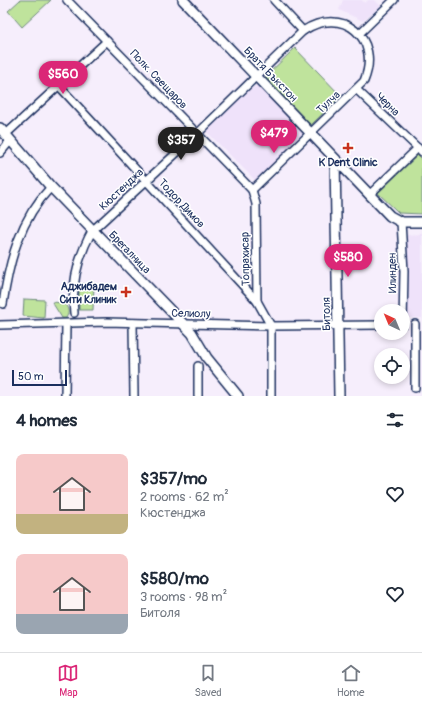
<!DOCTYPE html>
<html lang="en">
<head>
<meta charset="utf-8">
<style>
	body { margin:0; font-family:Pangolin,sans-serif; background:#f6f6f7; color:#1f2937; height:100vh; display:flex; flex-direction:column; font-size:15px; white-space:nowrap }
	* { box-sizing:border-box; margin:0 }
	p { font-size:13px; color:#747a83 }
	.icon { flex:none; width:22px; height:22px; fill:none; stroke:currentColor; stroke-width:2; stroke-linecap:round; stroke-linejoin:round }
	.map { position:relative; height:396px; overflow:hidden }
	.sheet { display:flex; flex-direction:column; background:#fff; flex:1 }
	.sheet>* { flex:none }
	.needle { width:26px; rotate:316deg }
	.controls { position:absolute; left:374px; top:304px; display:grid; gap:8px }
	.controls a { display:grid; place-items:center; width:36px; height:36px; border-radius:50%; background:#fff; box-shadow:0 2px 6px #0003; font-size:20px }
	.scale { position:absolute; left:12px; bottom:10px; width:55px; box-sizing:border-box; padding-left:4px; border:2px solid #1b2f5e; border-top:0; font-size:11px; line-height:14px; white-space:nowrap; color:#1b2f5e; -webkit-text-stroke:3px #fff; paint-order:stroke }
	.price { position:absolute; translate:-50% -34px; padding:0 9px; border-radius:14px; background:#db2777; color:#fff; font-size:13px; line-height:26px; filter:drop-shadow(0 1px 2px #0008) }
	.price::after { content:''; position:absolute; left:50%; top:24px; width:12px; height:9px; margin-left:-6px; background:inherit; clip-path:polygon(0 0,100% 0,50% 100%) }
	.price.on { background:#222; color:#fff }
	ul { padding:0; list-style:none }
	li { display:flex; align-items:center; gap:12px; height:100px; padding:0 16px }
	li span { display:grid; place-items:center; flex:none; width:112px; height:80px; border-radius:8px; color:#555 }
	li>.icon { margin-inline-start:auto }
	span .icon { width:48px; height:48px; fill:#fffc; stroke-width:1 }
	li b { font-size:17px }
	h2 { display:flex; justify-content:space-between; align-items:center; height:48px; padding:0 16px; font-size:17px }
	.tab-bar { display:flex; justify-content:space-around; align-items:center; height:56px; border-top:1px solid #e0e1e3; background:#fff; font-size:11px; color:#747a83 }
	.tab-bar a { display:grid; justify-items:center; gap:2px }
	.tab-bar .on { color:#db2777 }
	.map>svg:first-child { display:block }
	.built { fill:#efe2fa }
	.green { fill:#bfe39c; stroke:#6d897d }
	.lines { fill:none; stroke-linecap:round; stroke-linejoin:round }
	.minor-casing { stroke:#1b2f5e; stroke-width:10 }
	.tertiary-casing { stroke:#1b2f5e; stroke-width:12 }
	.minor { stroke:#fff; stroke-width:7 }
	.tertiary { stroke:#fff; stroke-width:9 }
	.poi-dot { fill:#c8321e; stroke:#fff; stroke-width:1.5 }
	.labels { text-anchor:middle; stroke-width:3; stroke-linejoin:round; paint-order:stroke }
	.street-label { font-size:11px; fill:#1b2f5e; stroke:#fff }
	.poi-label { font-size:11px; font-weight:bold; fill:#1b2f5e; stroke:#fff }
</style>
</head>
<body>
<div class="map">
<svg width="422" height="396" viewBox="0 0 422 396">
	<rect width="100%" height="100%" fill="#f6eefc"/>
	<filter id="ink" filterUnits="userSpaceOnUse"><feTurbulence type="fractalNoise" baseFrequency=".025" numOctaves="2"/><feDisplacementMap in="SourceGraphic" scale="8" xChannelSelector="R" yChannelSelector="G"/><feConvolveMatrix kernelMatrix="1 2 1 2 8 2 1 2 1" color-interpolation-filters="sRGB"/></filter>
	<g filter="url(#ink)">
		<g class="built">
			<polygon points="343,0 362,0 365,3 368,0 375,0 381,6 363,21 339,10"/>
			<polygon points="260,84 306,132 256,181 205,130 245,92"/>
			<polygon points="422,234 422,318 408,318 407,235"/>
		</g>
		<g class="green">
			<polygon points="20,0 51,0 22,27 8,11"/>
			<polygon points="295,48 341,96 311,125 265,77"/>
			<polygon points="418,155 422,159 422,214 399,213 378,193"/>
			<polygon points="79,284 94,284 93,310 79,310"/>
			<polygon points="24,299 45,300 44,318 23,316"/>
			<path d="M 52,302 L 64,303 C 68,308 70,312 66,318 L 62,318 Z"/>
		</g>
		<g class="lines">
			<defs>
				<g id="minor">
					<polyline points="67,0 252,190 256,204 257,301 271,326 271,396"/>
					<polyline points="274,0 303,31"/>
					<polyline points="359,34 394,0"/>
					<polyline points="59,86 257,301"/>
					<polyline points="357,90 422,152"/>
					<polyline points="5,135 107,41"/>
					<polyline points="0,153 10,141"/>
					<polyline points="369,195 418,148"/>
					<polyline points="401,222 404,271 403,324"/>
					<path d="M 3,304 C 9,261 20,219 51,187"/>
					<path d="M 74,313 C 71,283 78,257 92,231 L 197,134 L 303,31 C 342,5 382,38 364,81 L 252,190"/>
					<polyline points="133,323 134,396"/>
					<polyline points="415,324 415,388"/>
					<polyline points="0,325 106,322 271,326 381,325"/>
					<polyline points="198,366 198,396"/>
					<polyline points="65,396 66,324"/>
				</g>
				<g id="tertiary">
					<polyline points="183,0 390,216 401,222 422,222"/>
					<polyline points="0,128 51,187 192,333 207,358 238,396"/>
					<polyline points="335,159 339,396"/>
				</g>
			</defs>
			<use href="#minor" class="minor-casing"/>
			<use href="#tertiary" class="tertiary-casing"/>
			<use href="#minor" class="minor"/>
			<use href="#tertiary" class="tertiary"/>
		</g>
	</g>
	<g class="poi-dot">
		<path d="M346 142h4v4h4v4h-4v4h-4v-4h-4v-4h4z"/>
		<path d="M124 286h4v4h4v4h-4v4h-4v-4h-4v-4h4z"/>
	</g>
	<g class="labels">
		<g class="street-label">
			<text transform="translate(271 74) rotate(46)" y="4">Братя Бъкстон</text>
			<text transform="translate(159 79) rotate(46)" y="4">Полк. Свещаров</text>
			<text transform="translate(328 102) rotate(-43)" y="4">Тулча</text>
			<text transform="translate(388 104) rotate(44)" y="4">Черна</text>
			<text transform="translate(121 189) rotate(-43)" y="4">Кюстенджа</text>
			<text transform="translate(182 203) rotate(47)" y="4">Тодор Димов</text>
			<text transform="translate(130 252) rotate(46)" y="4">Брегалница</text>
			<text transform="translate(245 259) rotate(-91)" y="4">Топрахисар</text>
			<text transform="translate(392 273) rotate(-91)" y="4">Илинден</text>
			<text transform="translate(191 313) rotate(1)" y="4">Селиолу</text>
			<text transform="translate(326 314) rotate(-91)" y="4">Битоля</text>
		</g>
		<g class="poi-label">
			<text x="348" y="166">K Dent Clinic</text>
			<text x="117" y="290" text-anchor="end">Аджибадем<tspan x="117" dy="13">Сити Клиник</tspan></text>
		</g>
	</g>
</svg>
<div class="controls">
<a><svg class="needle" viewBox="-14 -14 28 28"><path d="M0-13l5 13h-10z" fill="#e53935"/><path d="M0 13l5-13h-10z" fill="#747a83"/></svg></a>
<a><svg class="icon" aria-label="locate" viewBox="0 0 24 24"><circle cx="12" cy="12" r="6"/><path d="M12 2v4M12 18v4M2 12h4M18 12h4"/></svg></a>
</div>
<div class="scale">50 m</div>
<b class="price" style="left:63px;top:95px">$560</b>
<b class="price" style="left:274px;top:154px">$479</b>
<b class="price on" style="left:181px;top:161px">$357</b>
<b class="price" style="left:348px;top:278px">$580</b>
</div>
<section class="sheet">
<h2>4 homes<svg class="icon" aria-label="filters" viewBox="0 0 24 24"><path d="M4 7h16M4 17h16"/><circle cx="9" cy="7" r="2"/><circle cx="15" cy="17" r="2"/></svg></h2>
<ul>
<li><span style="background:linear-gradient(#f6c9c9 75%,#c2b280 0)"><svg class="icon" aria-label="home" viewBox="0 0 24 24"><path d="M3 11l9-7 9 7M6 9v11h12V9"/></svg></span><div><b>$357/mo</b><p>2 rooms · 62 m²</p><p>Кюстенджа</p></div><svg class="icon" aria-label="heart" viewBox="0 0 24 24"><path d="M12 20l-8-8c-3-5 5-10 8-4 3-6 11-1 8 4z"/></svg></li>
<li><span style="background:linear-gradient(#f6c9c9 75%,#9aa5b1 0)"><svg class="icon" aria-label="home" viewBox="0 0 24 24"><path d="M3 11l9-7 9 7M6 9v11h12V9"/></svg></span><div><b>$580/mo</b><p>3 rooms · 98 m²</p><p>Битоля</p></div><svg class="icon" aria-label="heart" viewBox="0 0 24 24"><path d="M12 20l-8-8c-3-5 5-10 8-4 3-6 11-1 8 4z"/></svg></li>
</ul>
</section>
<nav class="tab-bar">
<a class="on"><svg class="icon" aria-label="map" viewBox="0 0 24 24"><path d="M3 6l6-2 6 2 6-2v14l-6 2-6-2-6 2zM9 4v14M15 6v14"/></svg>Map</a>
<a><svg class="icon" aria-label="saved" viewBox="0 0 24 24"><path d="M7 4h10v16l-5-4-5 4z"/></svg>Saved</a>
<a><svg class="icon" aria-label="home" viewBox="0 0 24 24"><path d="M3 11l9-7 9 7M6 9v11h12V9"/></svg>Home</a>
</nav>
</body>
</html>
